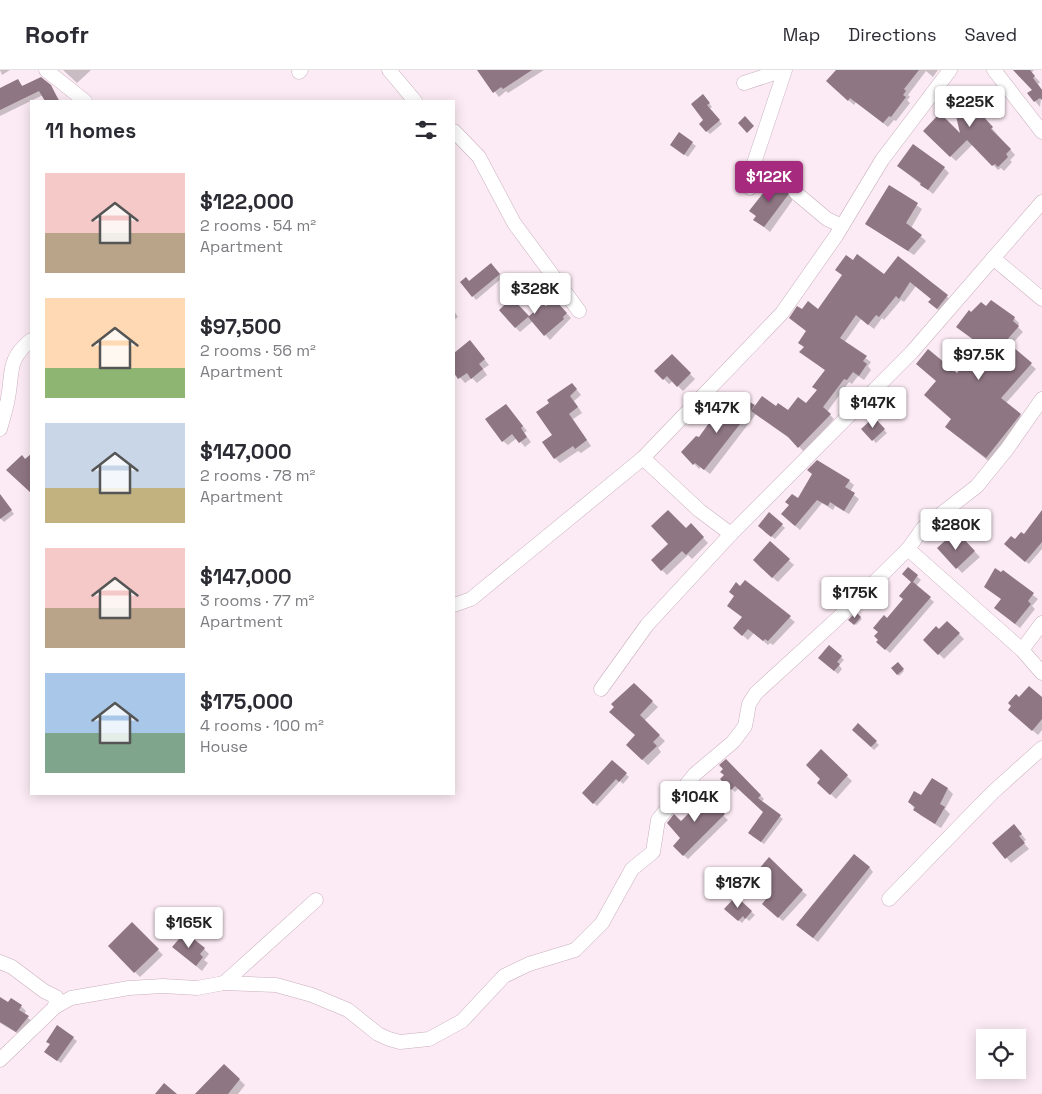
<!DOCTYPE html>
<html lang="en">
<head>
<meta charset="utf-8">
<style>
	body { margin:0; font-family:"Space Grotesk",sans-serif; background:#f7f7f7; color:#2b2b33; height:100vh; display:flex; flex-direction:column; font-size:19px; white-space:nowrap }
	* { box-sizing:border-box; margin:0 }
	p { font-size:16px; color:#7c7c81 }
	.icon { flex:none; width:28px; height:28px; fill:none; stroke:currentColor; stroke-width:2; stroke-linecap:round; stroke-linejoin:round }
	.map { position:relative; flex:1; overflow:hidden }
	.side { position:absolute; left:30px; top:30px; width:425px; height:695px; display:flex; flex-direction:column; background:#fff; border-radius:0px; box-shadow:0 2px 12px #0003 }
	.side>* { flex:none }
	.controls { position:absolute; left:976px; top:959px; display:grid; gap:10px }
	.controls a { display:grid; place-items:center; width:50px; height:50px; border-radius:0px; background:#fff; box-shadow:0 2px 12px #0003; font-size:25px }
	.price { position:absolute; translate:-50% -42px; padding:0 11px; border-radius:5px; background:#fff; color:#222; font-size:16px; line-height:32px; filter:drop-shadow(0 1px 2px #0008) }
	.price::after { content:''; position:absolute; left:50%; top:30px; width:15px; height:11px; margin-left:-8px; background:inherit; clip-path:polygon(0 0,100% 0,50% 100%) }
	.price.active { background:#a62b7e; color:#fff }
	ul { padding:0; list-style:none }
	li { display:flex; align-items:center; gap:15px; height:125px; padding:0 15px }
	li span { display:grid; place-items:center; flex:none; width:140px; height:100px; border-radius:0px; color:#555 }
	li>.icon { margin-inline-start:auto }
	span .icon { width:60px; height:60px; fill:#fffc; stroke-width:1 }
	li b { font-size:21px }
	h2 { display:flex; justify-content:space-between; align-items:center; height:60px; padding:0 15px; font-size:21px }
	header { display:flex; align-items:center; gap:30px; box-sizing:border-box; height:70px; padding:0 25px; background:#fff; border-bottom:1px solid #e1e1e2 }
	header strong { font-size:24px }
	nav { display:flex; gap:28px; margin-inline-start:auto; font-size:18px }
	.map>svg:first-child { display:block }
	.shadow { fill:#0003 }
	.building { fill:#8e7683 }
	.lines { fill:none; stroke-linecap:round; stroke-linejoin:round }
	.minor-casing { stroke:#c9afbd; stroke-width:15 }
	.minor { stroke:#fff; stroke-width:14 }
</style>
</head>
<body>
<header>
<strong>Roofr</strong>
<nav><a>Map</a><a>Directions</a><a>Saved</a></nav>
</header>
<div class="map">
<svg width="1042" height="1024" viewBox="0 0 1042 1024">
	<rect width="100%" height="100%" fill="#fcebf4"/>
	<g class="shadow">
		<polygon points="0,0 10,0 2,5"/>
		<polygon points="63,0 91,0 77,13"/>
		<polygon points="478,0 544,0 508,23 506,21 499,27"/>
		<polygon points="838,0 938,0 933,7 926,1 908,25 910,27 907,30 910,33 896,51 894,50 888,57 856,32 854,35 833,16"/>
		<polygon points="1017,0 1034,0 1031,3 1040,12 1038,14 1042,20 1040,37 1029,24 1034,20"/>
		<polygon points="18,11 23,17 50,16 60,31 46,31 43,25 0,46 0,19"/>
		<polygon points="991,19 996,24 1001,45 984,49 1015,85 1010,90 1012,92 1004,101 1001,98 998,100 973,74 956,91 924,61 963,67"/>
		<polygon points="706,29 712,37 709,39 722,54 710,64 700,54 705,50"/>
		<polygon points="692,73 696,76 688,87 675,78"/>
		<polygon points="898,96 944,98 949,103 933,124"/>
		<polygon points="890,117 922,139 911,158 926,171 914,185 866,154"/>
		<polygon points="788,120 793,126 792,131 770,162 755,150 757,147 751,141"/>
		<polygon points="898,187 952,231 942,243 935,237 932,229 916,216 904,232 901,230 884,250 882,248 874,259 861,249 844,273 871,292 868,296 871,300 864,310 858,306 852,314 849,312 827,342 834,349 804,382 793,370 756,344 710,404 701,397 699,399 683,382 742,338 754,336 777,338 788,341 806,335 818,321 826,301 801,282 805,277 807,261 802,241 818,241 885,206"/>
		<polygon points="494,198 502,208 476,230 473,226 470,212"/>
		<polygon points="512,230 529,248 559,235 571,248 550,270 533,251 520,262 500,241"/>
		<polygon points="986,238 1014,248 1019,253 1018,257 1023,262 1010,276 1036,299 1006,333 1025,349 991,393 952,362 957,304 983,303 998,287 958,257 972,244"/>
		<polygon points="454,241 458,247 454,250"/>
		<polygon points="470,272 489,295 483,299 487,305 477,313 472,308 465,313 454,301 454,284"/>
		<polygon points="672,286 695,309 683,321 673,311 669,314 656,301"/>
		<polygon points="572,314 581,325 574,331 582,343 573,349 591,376 581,383 578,381 560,393 555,388 554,365"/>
		<polygon points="506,335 527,361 524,363 531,372 525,377 517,368 508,375 503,371"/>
		<polygon points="874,349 887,363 876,373 863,359"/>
		<polygon points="849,411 854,415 850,422 859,429 849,444 835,436 833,440 822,433 800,460 787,449 798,430"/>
		<polygon points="0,425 14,444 4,452 0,448"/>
		<polygon points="770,444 785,458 775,469 759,456"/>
		<polygon points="1042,452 1042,479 1029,494 1008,477"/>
		<polygon points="691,455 708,473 692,489 688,485 667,505 652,490"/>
		<polygon points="961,468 980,487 962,503 939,478 952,476"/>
		<polygon points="770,473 794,495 778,512 759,496"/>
		<polygon points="909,499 921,510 916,516 934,532 890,583 882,576 912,512"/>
		<polygon points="995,500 1002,504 1003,502 1038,529 1032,536 1035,539 1020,558 1000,542 1002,529 985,516"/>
		<polygon points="745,512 795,552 773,575 770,573 768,575 754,563 748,570 740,563 743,548"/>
		<polygon points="856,544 862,549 856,555 850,550"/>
		<polygon points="947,552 964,569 944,589 925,570"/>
		<polygon points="841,587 844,590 839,595 842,599 838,604 823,591"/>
		<polygon points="897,594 904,601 899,606 893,598"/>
		<polygon points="634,615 658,637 644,651 665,671 658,678 661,682 648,695 627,675 637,665"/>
		<polygon points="1019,629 1042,629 1042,660 1038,665 1015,645"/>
		<polygon points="858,655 879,675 874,680 853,660"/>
		<polygon points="821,681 852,711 836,729 819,713 822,709"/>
		<polygon points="726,691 764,729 761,732 783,749 764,774 752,766 764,742 739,718 735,722 722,709 726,705"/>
		<polygon points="612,692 629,707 623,714 620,711 597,736 583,723"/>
		<polygon points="948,719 953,724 945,739 950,744 941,758 920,745 909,732"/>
		<polygon points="701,724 728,750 688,789 674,776 682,768 682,753 698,736"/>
		<polygon points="1019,761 1026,770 1023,772 1029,779 1011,793 994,773"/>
		<polygon points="869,797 873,802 818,872 797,855"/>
		<polygon points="802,821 807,825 783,851 768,838"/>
		<polygon points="736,828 755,845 749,851 746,848 742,853 726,839"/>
		<polygon points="132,854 163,885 140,907 109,876"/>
		<polygon points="204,879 209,884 204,890 208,893 202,901 179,882"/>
		<polygon points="0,929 8,934 21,936 26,941 24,945 33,952 22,966 0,953"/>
		<polygon points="73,968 77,971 61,993 49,985 51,975 48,972"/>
		<polygon points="224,995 245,1015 238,1024 195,1024"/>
	</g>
	<g class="building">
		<polygon points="477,0 532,0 503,19 501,17 493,23"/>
		<polygon points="836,0 919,0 904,19 906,21 903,25 906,27 891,47 889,46 883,53 850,28 848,31 826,11"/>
		<polygon points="1013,0 1030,0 1035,6 1033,8 1042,20 1042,30 1040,28 1034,32 1027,23 1032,20"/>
		<polygon points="41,7 51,15 59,31 45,31 39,21 0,40 0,18 18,9 22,16"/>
		<polygon points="986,16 987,18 991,17 997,40 981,44 993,57 991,59 1011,79 1006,84 1008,87 998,97 995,94 992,96 967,70 950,87 923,61 940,43 960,63 952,29 976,23 975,19"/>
		<polygon points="703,24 710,33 707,35 720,50 706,62 699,54 703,50 691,34"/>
		<polygon points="745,46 754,56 747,63 738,53"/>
		<polygon points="679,62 693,72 684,85 670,75"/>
		<polygon points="913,74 945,97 928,120 920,115 921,113 897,96"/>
		<polygon points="772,112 778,116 780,113 788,119 788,125 764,157 753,150 756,146 749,141"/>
		<polygon points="889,115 918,133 906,153 922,165 908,181 865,154"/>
		<polygon points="857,184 884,204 898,186 948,225 937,239 928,232 931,229 910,212 899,229 896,226 879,247 876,245 868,255 856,245 840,268 867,286 863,291 867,294 859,306 853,302 847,310 844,309 823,337 831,344 798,378 788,367 751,341 762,326 776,336 778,333 788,340 798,327 806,333 817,320 812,317 825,300 799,282 804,277 798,273 806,261 789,248 797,236 802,239 808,231 818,239 842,205 835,200 846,185 853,190"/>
		<polygon points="491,193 500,204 472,227 460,212 466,207 469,211"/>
		<polygon points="512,228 529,246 543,234 546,236 554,229 567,243 563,247 564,249 544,266 528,247 515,258 499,240"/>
		<polygon points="991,230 1015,247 1013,251 1019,256 1006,271 1032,293 1001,328 1021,344 986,388 945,357 951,349 924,325 936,311 916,294 928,279 957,303 962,297 964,299 972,291 983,302 997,287 956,257 969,240 971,242 981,232 986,236"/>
		<polygon points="470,270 485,289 479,294 483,299 471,309 467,303 458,309 454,303 454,283"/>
		<polygon points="672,284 691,303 677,317 667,306 663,310 654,301"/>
		<polygon points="572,313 577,319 570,326 578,337 569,344 587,370 575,379 573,376 554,389 542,372 552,365 536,342 549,333 547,330"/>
		<polygon points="730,327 742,336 746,330 755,335 704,400 695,393 693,395 681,382 696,366 699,367 709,353 713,357 726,340 722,336"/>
		<polygon points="506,334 523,356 521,358 527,367 519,373 512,364 502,372 485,349"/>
		<polygon points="874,347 885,359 872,371 861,359"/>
		<polygon points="31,384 31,423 6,400 22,385 25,389"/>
		<polygon points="817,390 850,410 845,417 855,423 844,441 830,432 828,436 817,430 795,456 781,444 789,435 785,432 792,424 798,428 812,404 807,400"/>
		<polygon points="0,424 12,440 0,449"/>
		<polygon points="668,440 686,458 691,453 704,467 686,485 682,481 661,501 651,490 668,474 651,456"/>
		<polygon points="1042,440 1042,472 1025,492 1004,474 1011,466 1015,469 1021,462 1024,464"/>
		<polygon points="769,442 783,454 771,467 758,456"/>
		<polygon points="961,466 975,481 956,499 937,478 947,469 952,474"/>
		<polygon points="770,471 790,489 772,508 753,490"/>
		<polygon points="908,497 918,505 913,512 931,527 885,580 876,572 878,570 874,566 878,562 873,558 884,545 887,548 903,529 899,526 911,512 902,504"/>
		<polygon points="995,498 1001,502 1003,500 1034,523 1028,531 1031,534 1015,554 994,538 1001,529 984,517"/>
		<polygon points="745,510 791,546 768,571 765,569 763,571 748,559 742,566 733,558 742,547 727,536 734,526 729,522 736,512 740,516"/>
		<polygon points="856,542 861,547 854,555 848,550"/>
		<polygon points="947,551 960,563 938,585 923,570 936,556 939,559"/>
		<polygon points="829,575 842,586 837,592 840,594 834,601 818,588"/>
		<polygon points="898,592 904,599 897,605 891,598"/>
		<polygon points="634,613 653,631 640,645 660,665 653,672 657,676 642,690 626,675 635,665 609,642 614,637 611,634"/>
		<polygon points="1029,616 1042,627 1042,649 1032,661 1008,640 1011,636 1008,633 1016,624 1019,627"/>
		<polygon points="858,653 877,671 871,677 852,660"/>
		<polygon points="821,679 848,705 830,725 817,713 820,709 806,695"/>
		<polygon points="726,689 761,725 758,728 781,745 761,772 748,763 763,742 735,716 731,720 720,709 724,705 720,702 723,699 719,695"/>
		<polygon points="612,690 627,703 619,712 616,709 593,734 582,723"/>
		<polygon points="932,708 948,718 940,734 945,737 935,754 913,740 915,737 908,732 914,721 921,725"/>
		<polygon points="701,722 725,744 683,786 673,776 680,768 667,753 674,744 681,751 696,736 692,731"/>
		<polygon points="1014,754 1022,764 1019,766 1025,773 1005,789 992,773"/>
		<polygon points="854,784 870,797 813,868 796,855"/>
		<polygon points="769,787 803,820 778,848 762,834 771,823 752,807"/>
		<polygon points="736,826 752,841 745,849 743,846 738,851 724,839"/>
		<polygon points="132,852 159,879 134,903 108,876"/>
		<polygon points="185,862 205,878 200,884 203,887 196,896 172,877"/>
		<polygon points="0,927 8,932 11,928 22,935 19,940 29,946 16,962 0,952"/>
		<polygon points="57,955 74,967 57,991 44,982 50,974 46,972"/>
		<polygon points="224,994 240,1009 228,1024 195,1024"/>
		<polygon points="164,1013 177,1024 155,1024"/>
	</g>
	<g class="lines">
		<defs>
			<g id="minor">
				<polyline points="46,0 85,31"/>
				<polyline points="389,0 415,31"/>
				<polyline points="994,0 1042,62"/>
				<polyline points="299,2 301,0"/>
				<polyline points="744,13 784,0"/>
				<polyline points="454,61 479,87 514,153 579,241"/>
				<polyline points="750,118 753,96 785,0"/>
				<polyline points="796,123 827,149 842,156"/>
				<polyline points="993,188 1042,229"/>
				<polyline points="1042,329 1007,379 977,416 923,458 908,479 1022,580 1042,603"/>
				<path d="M 0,359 C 3,349 6,339 8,328 C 13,301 7,290 31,270"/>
				<polyline points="643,388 782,243 836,166 882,90 950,0"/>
				<polyline points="454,535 471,529 643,388 700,441 731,464 912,282 1042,132"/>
				<polyline points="1022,580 1042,553"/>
				<polyline points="601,619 647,555 731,464"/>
				<polyline points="889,829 992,723 1042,678"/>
				<polyline points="0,892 12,897 44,921 56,927 55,937 71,928 129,918 163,916 197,918 224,913 276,915 312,925 348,940 378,964 389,969 400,972 429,969 462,951 504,906 529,894 575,880 602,853 632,799 653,782 658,750 695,704 733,672 745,656 749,634 756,623 837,549 908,479"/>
				<polyline points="224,913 316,830"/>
				<polyline points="0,990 55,937"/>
			</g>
		</defs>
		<use href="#minor" class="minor-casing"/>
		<use href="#minor" class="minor"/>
	</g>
</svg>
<div class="controls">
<a><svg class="icon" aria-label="locate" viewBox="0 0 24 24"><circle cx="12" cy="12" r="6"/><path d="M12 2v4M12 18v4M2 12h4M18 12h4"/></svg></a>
</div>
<b class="price" style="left:970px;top:58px">$225K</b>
<b class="price active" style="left:769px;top:133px">$122K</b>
<b class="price" style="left:535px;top:245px">$328K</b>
<b class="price" style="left:979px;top:311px">$97.5K</b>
<b class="price" style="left:873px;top:359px">$147K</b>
<b class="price" style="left:717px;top:364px">$147K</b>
<b class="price" style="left:956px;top:481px">$280K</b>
<b class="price" style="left:855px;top:549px">$175K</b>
<b class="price" style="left:695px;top:753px">$104K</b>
<b class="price" style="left:738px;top:839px">$187K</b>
<b class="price" style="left:189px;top:879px">$165K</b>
<section class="side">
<h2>11 homes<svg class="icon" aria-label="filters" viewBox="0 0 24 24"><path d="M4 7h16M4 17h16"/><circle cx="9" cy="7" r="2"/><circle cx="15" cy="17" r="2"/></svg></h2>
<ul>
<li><span style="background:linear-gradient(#f6c9c9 60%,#b9a48a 0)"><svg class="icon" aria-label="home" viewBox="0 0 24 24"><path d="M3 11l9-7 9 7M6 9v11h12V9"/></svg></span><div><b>$122,000</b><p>2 rooms · 54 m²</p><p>Apartment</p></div></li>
<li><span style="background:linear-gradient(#ffd9b3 70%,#8fb573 0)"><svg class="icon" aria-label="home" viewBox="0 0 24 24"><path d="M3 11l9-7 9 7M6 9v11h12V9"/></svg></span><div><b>$97,500</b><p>2 rooms · 56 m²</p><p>Apartment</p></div></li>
<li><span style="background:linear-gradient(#c9d6e8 65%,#c2b280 0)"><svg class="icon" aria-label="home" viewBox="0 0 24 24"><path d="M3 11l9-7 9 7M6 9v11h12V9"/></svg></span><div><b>$147,000</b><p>2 rooms · 78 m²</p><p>Apartment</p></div></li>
<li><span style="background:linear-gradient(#f6c9c9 60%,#b9a48a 0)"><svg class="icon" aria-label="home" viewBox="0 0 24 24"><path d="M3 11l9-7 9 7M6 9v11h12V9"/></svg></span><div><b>$147,000</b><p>3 rooms · 77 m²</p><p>Apartment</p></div></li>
<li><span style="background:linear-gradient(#a9c7e8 60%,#7fa58c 0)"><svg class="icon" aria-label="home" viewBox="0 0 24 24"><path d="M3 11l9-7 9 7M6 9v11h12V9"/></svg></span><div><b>$175,000</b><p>4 rooms · 100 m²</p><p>House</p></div></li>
</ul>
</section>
</div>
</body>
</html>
